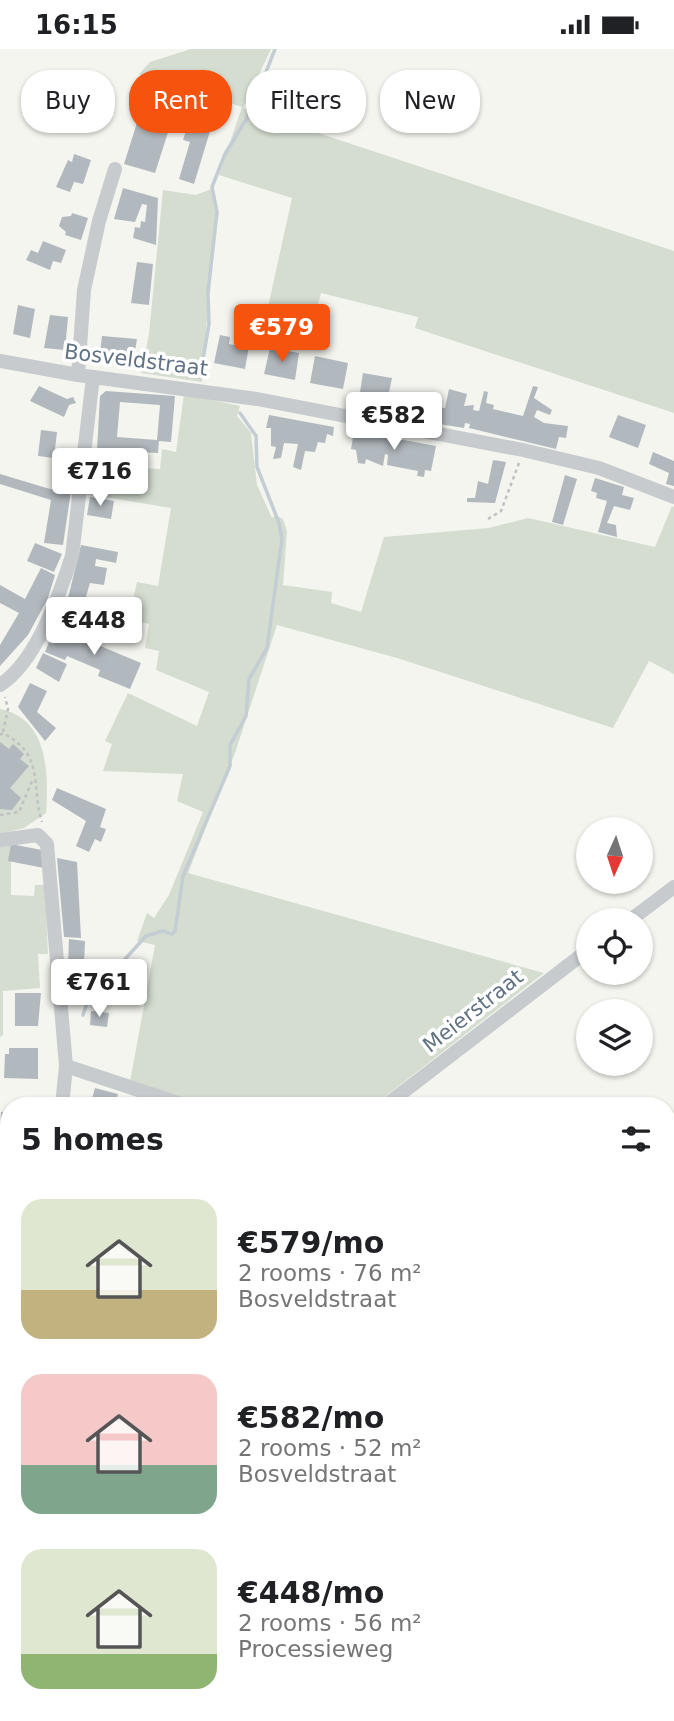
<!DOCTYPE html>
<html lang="en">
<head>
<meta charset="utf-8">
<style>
	body { margin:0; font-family:"DejaVu Sans",sans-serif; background:#f2f2f2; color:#202124; height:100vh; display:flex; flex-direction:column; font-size:26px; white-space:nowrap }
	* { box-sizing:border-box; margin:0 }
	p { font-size:23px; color:#757577 }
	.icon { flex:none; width:38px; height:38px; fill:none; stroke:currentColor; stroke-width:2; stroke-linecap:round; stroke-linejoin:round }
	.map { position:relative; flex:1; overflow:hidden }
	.panel { position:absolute; left:0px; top:1048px; width:676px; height:625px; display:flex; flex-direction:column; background:#fff; border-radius:28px 28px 0 0; box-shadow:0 2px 5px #0004 }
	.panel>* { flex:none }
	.guide { position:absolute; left:21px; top:21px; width:634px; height:63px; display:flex; gap:14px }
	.needle { width:46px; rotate:183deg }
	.controls { position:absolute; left:576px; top:768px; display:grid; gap:14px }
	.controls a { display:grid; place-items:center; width:77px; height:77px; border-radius:50%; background:#fff; box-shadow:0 2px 5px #0004; font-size:35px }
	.price { position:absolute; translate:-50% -60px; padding:0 16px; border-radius:7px; background:#fff; color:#222; font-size:23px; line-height:46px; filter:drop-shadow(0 2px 4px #0008) }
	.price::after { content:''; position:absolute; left:50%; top:42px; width:21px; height:16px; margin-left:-10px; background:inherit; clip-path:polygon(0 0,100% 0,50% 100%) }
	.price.on { background:#f6530e; color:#fff }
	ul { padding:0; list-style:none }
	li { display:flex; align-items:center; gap:21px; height:175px; padding:0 21px }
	li span { display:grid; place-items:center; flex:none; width:196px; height:140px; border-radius:21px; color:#555 }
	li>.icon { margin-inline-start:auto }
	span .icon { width:84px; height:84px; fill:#fffc; stroke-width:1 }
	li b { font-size:30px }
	h2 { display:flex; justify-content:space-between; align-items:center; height:84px; padding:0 21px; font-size:30px }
	.chip { padding:0 24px; border-radius:28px; background:#fff; box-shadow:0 2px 5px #0004; font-size:24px; line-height:63px }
	.chip.on { background:#f6530e; color:#fff }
	.status { display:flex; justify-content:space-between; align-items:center; height:49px; padding:0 35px; background:#fff; direction:ltr }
	.status svg { height:19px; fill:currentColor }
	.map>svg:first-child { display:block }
	.green { fill:#d4ddd0 }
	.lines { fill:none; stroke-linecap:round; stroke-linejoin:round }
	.stream { stroke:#c3cdd3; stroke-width:3.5 }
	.building { fill:#b2b9be; fill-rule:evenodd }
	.major-casing { stroke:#babdc1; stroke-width:21 }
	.path { stroke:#bec0c2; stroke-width:2.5; stroke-dasharray:3.5 3.5; stroke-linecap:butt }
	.minor { stroke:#c8cbce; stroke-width:14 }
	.major { stroke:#fff; stroke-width:18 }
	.labels { text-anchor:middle; stroke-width:7; stroke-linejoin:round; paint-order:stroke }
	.street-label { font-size:21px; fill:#607284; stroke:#fff }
</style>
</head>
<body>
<div class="status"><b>16:15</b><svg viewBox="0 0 49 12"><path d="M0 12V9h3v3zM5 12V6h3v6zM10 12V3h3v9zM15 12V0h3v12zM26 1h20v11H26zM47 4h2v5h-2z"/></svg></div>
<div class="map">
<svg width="674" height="1672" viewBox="0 0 674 1672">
	<rect width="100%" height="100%" fill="#f4f5ef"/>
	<g class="green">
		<polygon points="191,0 271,0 243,59 674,202 674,364 415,279 418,268 321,244 315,266 268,258 292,149 219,126 242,58 139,25 150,13"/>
		<polygon points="211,140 216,157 202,333 141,324 149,285 163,141 196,146"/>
		<polygon points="184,345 240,357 237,367 251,384 257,436 272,469 275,466 283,470 287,482 283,536 332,543 331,554 361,563 384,488 489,479 528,469 655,498 672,457 674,458 674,625 649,612 613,679 397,609 277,576 235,704 188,824 544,924 373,1057 201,1057 130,1033 155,896 137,892 147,864 154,869 169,846 203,763 177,752 183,725 103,722 112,695 105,692 128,644 197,677 209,643 156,621 159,602 145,599 149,575 129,570 137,533 158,537 171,459 87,445 92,415 160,420 162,400 176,403"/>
		<path d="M 0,660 C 48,669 49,725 46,764 L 24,779 L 0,785 Z"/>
		<polygon points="11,795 11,846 34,847 35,836 45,836 48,905 38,905 40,939 3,942 3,986 0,988 0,797"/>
	</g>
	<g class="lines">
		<g class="stream">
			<polyline points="200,328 209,275 208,244 217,163 212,138 225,105 250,64 275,0"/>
			<polyline points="83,966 88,951 146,887 163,882 172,885 175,882 183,827 230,717 230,696 246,667 249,630 267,599 282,490 279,474 257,418 256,387 240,364"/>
		</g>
	</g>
	<g class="building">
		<polygon points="141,61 172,71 155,124 124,115"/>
		<polygon points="189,72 211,79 194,135 179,130 190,93 183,91"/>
		<polygon points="74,105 91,111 83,135 74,133 70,143 56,138 68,111 72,113"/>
		<polygon points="123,139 158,149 156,196 133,189 135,178 140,179 141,172 145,173 147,156 142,155 135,173 114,170"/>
		<polygon points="72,164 88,169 81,191 65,186 66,183 59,177 62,168 71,167"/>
		<polygon points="43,192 66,201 61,214 53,212 50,221 26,211 31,201 38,204"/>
		<polygon points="137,213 153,215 149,256 131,254"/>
		<polygon points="18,256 35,260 30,289 13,285"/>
		<polygon points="50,266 68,268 65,301 44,299"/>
		<polygon points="220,286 230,288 229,295 239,297 240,290 250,291 245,320 214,314"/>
		<polygon points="102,287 137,290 134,308 100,304"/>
		<polygon points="270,299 299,304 295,331 264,325"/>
		<polygon points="315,307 348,314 343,340 310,334"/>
		<polygon points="363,324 392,329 388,348 360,343"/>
		<polygon points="39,337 67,350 73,348 76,354 69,356 64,368 30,352"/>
		<polygon points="533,337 538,338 534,349 552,361 550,366 537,361 534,368 544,374 568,377 566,389 559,388 556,400 469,379 470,375 465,374 464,379 439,375 439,358 445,359 449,340 467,345 464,357 474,356 473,361 479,362 484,342 488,343 486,354 494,356 493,360 523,367"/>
		<path d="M 106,342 L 175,347 L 171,393 L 159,392 L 158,404 L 97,401 L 100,347 ZM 120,353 L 160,356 L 157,391 L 117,388 Z"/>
		<polygon points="413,344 438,350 433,374 410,367"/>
		<polygon points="269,366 334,378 333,387 327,385 325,394 318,393 315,403 305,402 301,421 293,418 298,395 284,394 281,409 273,410 276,398 271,397 271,379 266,379"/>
		<polygon points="618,366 646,376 638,399 609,388"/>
		<polygon points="41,381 57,383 54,409 38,407"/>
		<polygon points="354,382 436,397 431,422 425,421 424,428 417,427 418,422 387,416 388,406 385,405 383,417 366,410 365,415 358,414 356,401 351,400"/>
		<polygon points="653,403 674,412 674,437 666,435 669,424 649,415"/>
		<polygon points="493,411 506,413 495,454 467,453 467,449 475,449 478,432 488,435"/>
		<polygon points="0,425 50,440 71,442 63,496 44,494 51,451 0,435"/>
		<polygon points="565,426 577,430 563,476 552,473"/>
		<polygon points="595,429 624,438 622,446 634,449 630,461 614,457 610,467 607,474 616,476 617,488 598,483 607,452 596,449 597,444 591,442"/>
		<polygon points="90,448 114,452 111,470 87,466"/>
		<polygon points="35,494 62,505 54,523 27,512"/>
		<polygon points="81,496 118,503 116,514 96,510 95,517 107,519 104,536 90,534 85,551 104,556 102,564 67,553"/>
		<polygon points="41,519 55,526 48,549 28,586 0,617 0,596 19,564 0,554 0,536 25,550"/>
		<polygon points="55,578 141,614 130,640 98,627 100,621 67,607 65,611 45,603"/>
		<polygon points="43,604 67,615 59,633 36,619"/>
		<polygon points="30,634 47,642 37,663 56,679 45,692 18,658"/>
		<polygon points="0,693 9,700 13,695 24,705 20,710 29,717 10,739 21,749 12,761 0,760"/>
		<polygon points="57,739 106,760 100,778 106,780 101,793 95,790 89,803 76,797 86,772 52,751"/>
		<polygon points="11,795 42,801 44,819 8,812"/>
		<polygon points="57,809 77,813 81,889 64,888"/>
		<polygon points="69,890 85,892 84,917 68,916"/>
		<polygon points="15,944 41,944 38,977 15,977"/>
		<polygon points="91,962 109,964 107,978 90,976"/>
		<polygon points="9,999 38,999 38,1030 4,1029 5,1005 9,1005"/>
		<polygon points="95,1039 118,1045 115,1057 90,1057"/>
		<polygon points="1,1063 9,1063 9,1097 0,1096"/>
		<polygon points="0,1125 9,1127 9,1156 0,1154"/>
		<polygon points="0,1182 8,1185 0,1204"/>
		<polygon points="1,1296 9,1297 9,1316 0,1315"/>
		<polygon points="0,1336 7,1337 6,1357 0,1366"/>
		<polygon points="669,1390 674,1390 674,1409 667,1408"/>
		<polygon points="673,1633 674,1633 674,1670 665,1668"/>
		<polygon points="7,1645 9,1664 18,1664 16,1672 3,1672"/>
		<polygon points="174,1664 188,1664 183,1672 169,1672"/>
		<polygon points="190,1664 222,1664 237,1668 238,1672 185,1672"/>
		<polygon points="456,1664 471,1664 470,1672 455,1668"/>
		<polygon points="483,1664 493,1664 491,1672 481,1672"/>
		<polygon points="503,1664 516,1664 520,1665 516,1672 498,1672"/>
		<polygon points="531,1664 548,1666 547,1672 530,1672"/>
		<polygon points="563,1664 581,1664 578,1672 561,1672"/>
		<polygon points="606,1664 635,1664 631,1672 603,1672"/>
	</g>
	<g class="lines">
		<defs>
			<g id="major">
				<polyline points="0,1593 9,1595"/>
				<polyline points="302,1664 345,1672"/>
				<polyline points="348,1664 375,1672"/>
			</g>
		</defs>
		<use href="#major" class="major-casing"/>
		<g class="path">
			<polyline points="488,470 501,462 519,414"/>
			<polyline points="3,683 8,660 5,648"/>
			<path d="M 0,686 L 3,684 C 46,707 30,735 42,773"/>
			<polyline points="0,766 19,763 33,730"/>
			<polyline points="0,1367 9,1355"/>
			<polyline points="667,1477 674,1485"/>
			<polyline points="275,1664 289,1667"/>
			<polyline points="399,1664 437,1672"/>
		</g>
		<g class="minor">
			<polyline points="0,312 78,326 257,350 523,401 599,419 674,448"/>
			<polyline points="78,326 84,241 99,172 115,120"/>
			<path d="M 0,636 C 36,613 59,547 72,507 L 93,328"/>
			<polyline points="0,791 38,786 47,795 66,1017 62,1057"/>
			<polyline points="629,872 674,838"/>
			<polyline points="66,1017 187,1057"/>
			<polyline points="385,1057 588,901"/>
			<polyline points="0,1256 9,1237"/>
			<polyline points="0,1322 9,1322"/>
			<polyline points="667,1381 674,1381"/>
			<polyline points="251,1664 252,1672"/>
		</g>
		<use href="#major" class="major"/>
	</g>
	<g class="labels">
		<g class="street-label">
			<text transform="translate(136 311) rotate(7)" y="7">Bosveldstraat</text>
			<text transform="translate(473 962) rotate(-38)" y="7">Meierstraat</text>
		</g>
	</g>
</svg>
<div class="controls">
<a><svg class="needle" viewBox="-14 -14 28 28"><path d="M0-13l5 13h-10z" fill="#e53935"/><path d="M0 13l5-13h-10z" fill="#757577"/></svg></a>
<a><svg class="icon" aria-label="locate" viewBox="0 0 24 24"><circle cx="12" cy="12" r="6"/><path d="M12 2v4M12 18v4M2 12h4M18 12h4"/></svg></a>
<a><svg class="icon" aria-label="layers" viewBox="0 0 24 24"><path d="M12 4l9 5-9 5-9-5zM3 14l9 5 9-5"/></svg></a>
</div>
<b class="price on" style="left:282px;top:315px">€579</b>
<b class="price" style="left:394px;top:403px">€582</b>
<b class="price" style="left:100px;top:459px">€716</b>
<b class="price" style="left:94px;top:608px">€448</b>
<b class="price" style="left:99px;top:970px">€761</b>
<div class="guide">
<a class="chip">Buy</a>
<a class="chip on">Rent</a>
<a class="chip">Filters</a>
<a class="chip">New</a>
</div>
<section class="panel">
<h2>5 homes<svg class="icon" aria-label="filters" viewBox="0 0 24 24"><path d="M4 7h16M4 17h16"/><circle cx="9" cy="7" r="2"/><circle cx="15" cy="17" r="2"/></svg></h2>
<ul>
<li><span style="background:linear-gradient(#dfe7d0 65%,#c2b280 0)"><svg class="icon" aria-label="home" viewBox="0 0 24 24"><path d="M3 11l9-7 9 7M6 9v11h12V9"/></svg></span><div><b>€579/mo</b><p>2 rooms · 76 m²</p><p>Bosveldstraat</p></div></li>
<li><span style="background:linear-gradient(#f6c9c9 65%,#7fa58c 0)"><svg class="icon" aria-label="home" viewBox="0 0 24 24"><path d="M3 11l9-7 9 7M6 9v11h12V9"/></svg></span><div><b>€582/mo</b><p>2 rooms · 52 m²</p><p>Bosveldstraat</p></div></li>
<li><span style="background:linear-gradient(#dfe7d0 75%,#8fb573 0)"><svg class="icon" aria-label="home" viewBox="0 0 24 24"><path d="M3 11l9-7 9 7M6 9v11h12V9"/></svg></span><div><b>€448/mo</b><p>2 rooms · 56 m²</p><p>Processieweg</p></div></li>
</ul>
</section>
</div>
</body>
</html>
